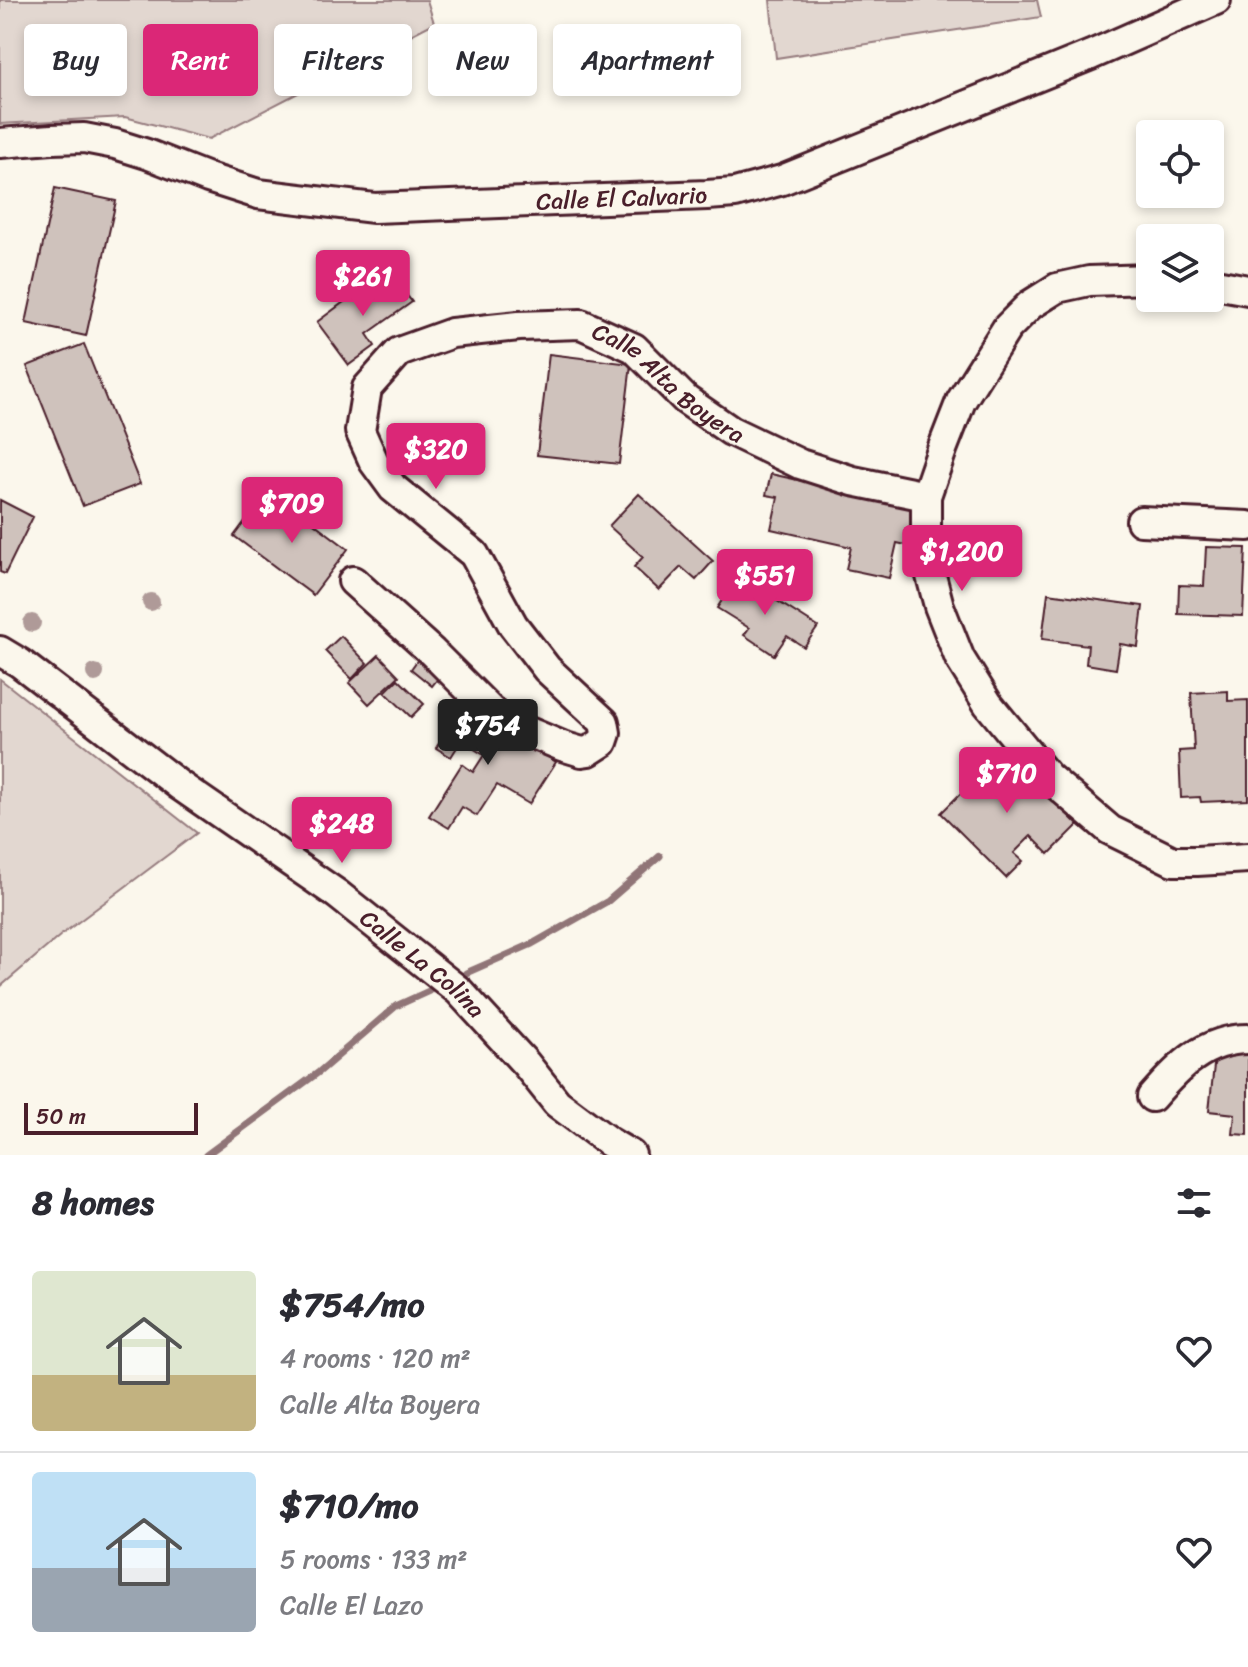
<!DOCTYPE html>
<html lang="en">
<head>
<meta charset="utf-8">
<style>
	body { margin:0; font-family:Sriracha,sans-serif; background:#f7f7f7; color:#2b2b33; height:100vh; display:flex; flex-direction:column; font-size:30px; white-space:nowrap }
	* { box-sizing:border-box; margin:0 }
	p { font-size:26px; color:#7c7c81 }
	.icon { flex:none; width:44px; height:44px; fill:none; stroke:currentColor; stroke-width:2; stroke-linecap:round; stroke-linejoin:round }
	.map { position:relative; height:1155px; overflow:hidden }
	.details { display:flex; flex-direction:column; background:#fff; flex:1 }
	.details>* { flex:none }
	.top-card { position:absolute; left:24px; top:24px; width:800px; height:72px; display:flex; gap:16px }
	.tools { position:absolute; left:1136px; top:120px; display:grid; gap:16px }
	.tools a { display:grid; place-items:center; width:88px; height:88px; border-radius:8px; background:#fff; box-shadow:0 4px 12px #0003; font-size:40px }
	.scale { position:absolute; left:24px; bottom:20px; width:174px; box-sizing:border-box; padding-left:8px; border:4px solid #4a1f2b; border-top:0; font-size:22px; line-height:28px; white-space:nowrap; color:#4a1f2b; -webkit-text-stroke:6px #fbf7ec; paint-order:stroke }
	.price { position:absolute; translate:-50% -68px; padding:0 18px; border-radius:8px; background:#db2777; color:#fff; font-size:26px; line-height:52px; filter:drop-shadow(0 2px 4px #0008) }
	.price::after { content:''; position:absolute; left:50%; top:48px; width:24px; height:18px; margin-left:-12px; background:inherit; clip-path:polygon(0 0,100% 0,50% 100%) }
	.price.on { background:#222; color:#fff }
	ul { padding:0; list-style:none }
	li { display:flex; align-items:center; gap:24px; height:200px; padding:0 32px }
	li+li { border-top:2px solid #e1e1e2 }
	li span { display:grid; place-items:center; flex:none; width:224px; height:160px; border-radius:8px; color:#555 }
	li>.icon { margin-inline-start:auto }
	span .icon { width:96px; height:96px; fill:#fffc; stroke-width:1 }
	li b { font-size:34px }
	h2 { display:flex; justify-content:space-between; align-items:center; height:96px; padding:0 32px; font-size:34px }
	.tag { padding:0 28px; border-radius:8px; background:#fff; box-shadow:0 4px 12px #0003; font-size:28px; line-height:72px }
	.tag.on { background:#db2777; color:#fff }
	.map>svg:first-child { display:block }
	.green { fill:#e2d7d0; stroke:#967b7e; stroke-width:2 }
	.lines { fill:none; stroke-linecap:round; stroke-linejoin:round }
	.stream { stroke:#907477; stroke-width:7 }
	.building { fill:#cfc2bc; stroke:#4a1f2b; stroke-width:2 }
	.minor-casing { stroke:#4a1f2b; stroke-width:34 }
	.minor { stroke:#fbf7ec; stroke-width:28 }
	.tree { fill:#af9a98 }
	.labels { text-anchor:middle; stroke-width:7; stroke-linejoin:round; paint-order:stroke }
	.street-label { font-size:24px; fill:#4a1f2b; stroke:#fbf7ec }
</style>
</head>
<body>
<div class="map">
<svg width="1248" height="1155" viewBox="0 0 1248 1155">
	<rect width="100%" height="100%" fill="#fbf7ec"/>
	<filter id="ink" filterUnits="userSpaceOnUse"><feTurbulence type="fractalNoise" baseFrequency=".0125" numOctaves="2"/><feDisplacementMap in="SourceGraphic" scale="16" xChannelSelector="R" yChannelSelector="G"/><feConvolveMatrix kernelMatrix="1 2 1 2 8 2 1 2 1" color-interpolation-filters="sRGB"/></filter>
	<g filter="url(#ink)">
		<g class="green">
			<polygon points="0,0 427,0 434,23 209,139 125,117 0,124"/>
			<polygon points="770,0 1037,0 1041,17 776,58"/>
			<polygon points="0,679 197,833 61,935 0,987"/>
		</g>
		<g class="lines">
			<g class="stream">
				<polyline points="466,973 532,944 608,901 660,856"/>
				<polyline points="206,1155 319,1072 396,1006 429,991"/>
			</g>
		</g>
		<g class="building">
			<polygon points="55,188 116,201 86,336 26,323"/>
			<polygon points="391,274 412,302 367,334 375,346 349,365 317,322 356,293 359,297"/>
			<polygon points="84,344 140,484 83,506 27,366"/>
			<polygon points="549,354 631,364 619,464 537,455"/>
			<polygon points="771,474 914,506 906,545 897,543 889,578 846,569 851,547 771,529 778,497 766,495"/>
			<polygon points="639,494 713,561 696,580 681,567 659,590 634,567 643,557 609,526"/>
			<polygon points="0,500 33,517 5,574 0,572"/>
			<polygon points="286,502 348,549 313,595 234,536 258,504 275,516"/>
			<polygon points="1206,547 1246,548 1243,616 1178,614 1179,585 1204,586"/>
			<polygon points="738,576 818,627 804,647 787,636 774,655 744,635 749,628 717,608"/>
			<polygon points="1048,593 1143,606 1138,647 1120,644 1116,669 1086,664 1088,645 1042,639"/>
			<polygon points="341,636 367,663 352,679 325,651"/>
			<polygon points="379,655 399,676 369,704 349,683"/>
			<polygon points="421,655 443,672 432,686 411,669"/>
			<polygon points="398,679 424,704 411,717 385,692"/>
			<polygon points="1228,691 1228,701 1248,700 1248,800 1201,802 1200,797 1181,798 1179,751 1194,750 1191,693"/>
			<polygon points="463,705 556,762 529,804 497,785 477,816 462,807 449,828 429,816 462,764 473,772 484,755 461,741 451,757 436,748"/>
			<polygon points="999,755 1017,773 1021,768 1078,825 1049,854 1031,836 1014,853 1023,861 1006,878 941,813"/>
			<polygon points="1216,1047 1248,1050 1248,1135 1233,1134 1235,1114 1209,1111"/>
		</g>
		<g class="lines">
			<defs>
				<g id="minor">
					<path id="s1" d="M 0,143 L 52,139 L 84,138 L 115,144 L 147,154 L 208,178 L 258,194 L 374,208 L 707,195 L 735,193 L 782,180 L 1091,55 L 1216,0"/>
					<polyline points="1150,279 1089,281 1057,288 1030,305 1007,328 961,401 943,447 926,496 926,557 939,606 960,659 988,704 1048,777 1110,830 1173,861 1197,861 1248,858"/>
					<polyline points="1210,283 1248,290"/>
					<polyline points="1141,521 1248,526"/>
					<path id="s2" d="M 353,581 L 432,652 L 500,720 L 562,746 L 582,752 L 589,751 L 603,742 L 606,733 L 604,722 L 547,669 L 513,625 L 474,554 L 393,488 L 374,462 L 360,431 L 367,388 L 399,352 L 452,333 L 519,326 L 581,324 L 634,348 L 686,400 L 731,431 L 800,464 L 853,481 L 926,496"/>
					<path id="s3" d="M 0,651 L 20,663 L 179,785 L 337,894 L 459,991 L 526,1064 L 557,1103 L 609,1142 L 631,1155"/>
					<path d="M 1152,1097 C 1178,1067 1205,1039 1248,1039"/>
				</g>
			</defs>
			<use href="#minor" class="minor-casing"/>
			<use href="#minor" class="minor"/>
		</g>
		<g class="tree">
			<circle cx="151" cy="602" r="9"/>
			<circle cx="32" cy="623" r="9"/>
			<circle cx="95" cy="673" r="9"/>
		</g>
	</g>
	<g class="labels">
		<g class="street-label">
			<text dy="8" stroke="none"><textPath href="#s1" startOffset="632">Calle El Calvario</textPath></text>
			<text dy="8" stroke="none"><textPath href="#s2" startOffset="1104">Calle Alta Boyera</textPath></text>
			<text dy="8" stroke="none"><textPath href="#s3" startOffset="526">Calle La Colina</textPath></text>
		</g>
	</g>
</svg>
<div class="tools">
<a><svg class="icon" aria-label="locate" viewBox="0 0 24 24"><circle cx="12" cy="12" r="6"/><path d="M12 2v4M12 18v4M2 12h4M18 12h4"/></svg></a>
<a><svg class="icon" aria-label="layers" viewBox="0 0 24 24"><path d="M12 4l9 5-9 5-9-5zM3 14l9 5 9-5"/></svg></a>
</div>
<div class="scale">50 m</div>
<b class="price" style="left:363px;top:318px">$261</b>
<b class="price" style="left:436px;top:491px">$320</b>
<b class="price" style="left:292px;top:545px">$709</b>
<b class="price" style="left:962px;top:593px">$1,200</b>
<b class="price" style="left:765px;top:617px">$551</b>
<b class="price on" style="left:488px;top:767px">$754</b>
<b class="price" style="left:1007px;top:815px">$710</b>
<b class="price" style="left:342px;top:865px">$248</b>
<div class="top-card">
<a class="tag">Buy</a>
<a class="tag on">Rent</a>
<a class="tag">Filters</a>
<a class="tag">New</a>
<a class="tag">Apartment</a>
</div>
</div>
<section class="details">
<h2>8 homes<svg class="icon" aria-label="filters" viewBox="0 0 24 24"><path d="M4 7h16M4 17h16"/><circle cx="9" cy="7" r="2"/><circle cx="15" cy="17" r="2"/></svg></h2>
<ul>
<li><span style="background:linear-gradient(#dfe7d0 65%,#c2b280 0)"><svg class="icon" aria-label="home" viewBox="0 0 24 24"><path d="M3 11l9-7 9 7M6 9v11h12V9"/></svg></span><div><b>$754/mo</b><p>4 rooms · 120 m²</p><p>Calle Alta Boyera</p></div><svg class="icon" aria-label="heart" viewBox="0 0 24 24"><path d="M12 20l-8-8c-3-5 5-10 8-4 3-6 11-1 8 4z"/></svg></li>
<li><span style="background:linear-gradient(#bfe0f5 60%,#9aa5b1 0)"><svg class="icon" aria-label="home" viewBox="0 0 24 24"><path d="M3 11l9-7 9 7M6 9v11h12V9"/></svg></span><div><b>$710/mo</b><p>5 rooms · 133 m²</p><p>Calle El Lazo</p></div><svg class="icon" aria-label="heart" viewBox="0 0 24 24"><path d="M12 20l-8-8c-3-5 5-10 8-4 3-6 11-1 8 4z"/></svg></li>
</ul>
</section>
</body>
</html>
